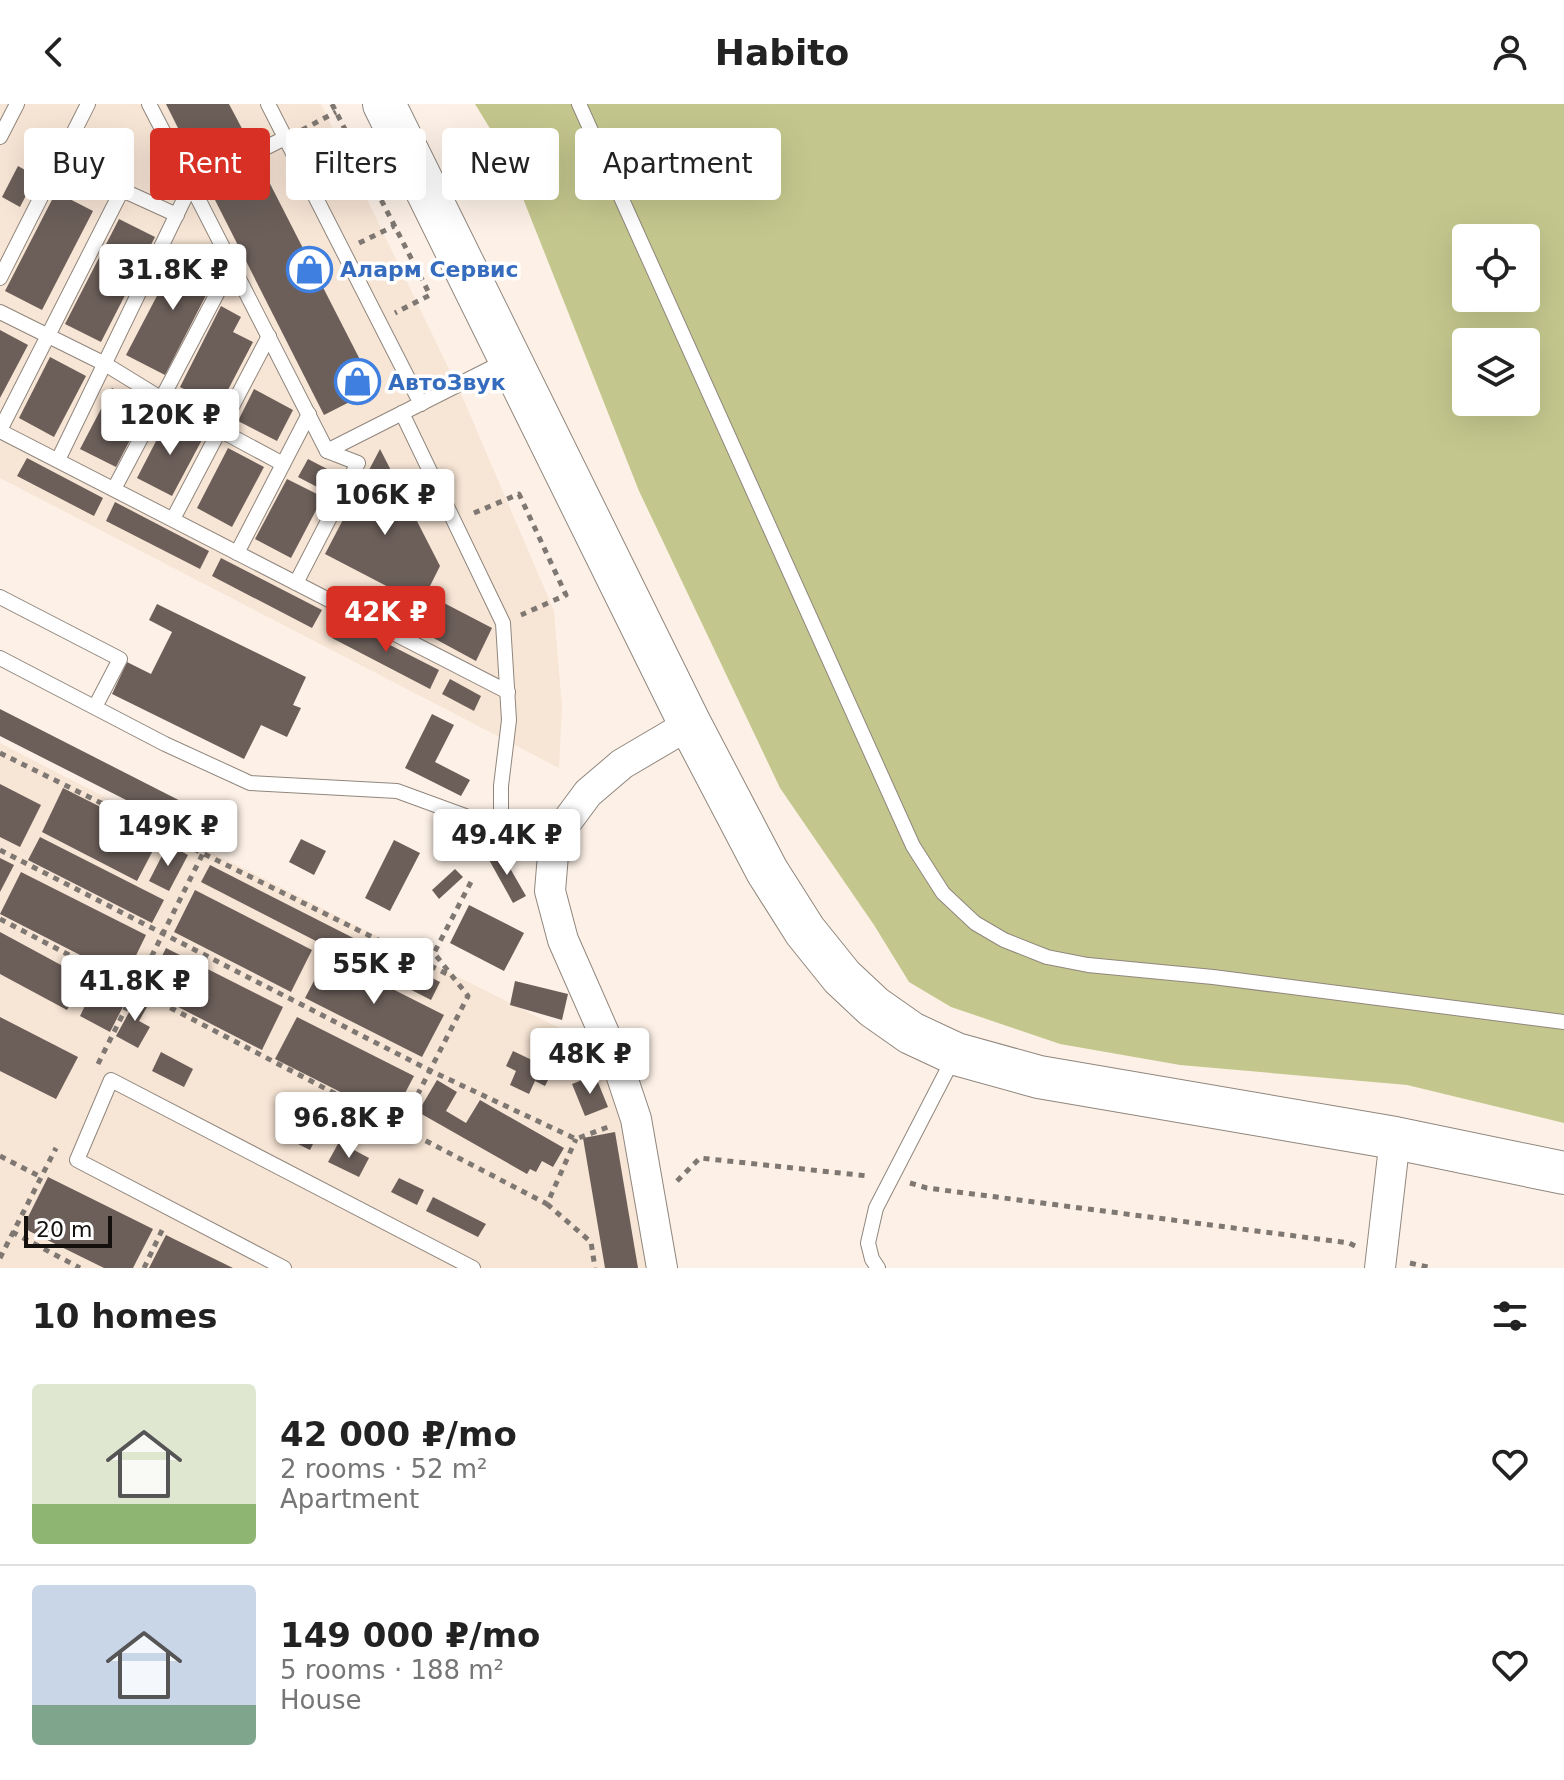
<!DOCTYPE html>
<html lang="en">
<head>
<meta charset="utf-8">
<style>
	body { margin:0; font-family:"DejaVu Sans",sans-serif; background:#f2f2f2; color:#222; height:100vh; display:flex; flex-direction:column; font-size:30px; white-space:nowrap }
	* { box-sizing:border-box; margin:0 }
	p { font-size:26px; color:#767676 }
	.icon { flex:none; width:44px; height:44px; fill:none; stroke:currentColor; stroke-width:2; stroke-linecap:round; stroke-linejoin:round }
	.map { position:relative; height:1164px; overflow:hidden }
	.sheet { display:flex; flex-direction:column; background:#fff; flex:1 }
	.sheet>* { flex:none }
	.hud { position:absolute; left:24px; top:24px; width:800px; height:72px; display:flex; gap:16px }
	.fabs { position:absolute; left:1452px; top:120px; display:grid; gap:16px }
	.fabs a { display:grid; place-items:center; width:88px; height:88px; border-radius:8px; background:#fff; box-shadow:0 8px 32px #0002; font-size:40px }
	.scale { position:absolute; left:24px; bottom:20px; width:88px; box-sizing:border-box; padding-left:8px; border:4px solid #14100d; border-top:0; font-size:22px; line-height:28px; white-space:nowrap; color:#14100d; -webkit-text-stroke:6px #fff; paint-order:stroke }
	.price { position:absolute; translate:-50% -68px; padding:0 18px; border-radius:8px; background:#fff; color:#222; font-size:26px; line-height:52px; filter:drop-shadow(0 2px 4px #0008) }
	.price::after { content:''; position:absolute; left:50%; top:48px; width:24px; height:18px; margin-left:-12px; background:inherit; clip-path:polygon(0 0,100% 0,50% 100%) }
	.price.active { background:#d93025; color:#fff }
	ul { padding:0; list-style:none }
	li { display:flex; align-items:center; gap:24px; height:200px; padding:0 32px }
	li+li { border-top:2px solid #e0e0e0 }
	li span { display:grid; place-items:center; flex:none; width:224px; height:160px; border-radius:8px; color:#555 }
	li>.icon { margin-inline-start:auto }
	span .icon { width:96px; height:96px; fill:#fffc; stroke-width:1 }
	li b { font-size:34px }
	h2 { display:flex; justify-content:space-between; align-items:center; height:96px; padding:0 32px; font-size:34px }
	.tag { padding:0 28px; border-radius:8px; background:#fff; box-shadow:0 8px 32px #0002; font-size:28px; line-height:72px }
	.tag.active { background:#d93025; color:#fff }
	header { display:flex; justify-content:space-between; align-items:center; height:104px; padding:0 32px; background:#fff; font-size:36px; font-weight:700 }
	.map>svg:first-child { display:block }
	.built { fill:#f7e5d5 }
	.green { fill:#c4c78d; fill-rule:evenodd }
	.building { fill:#6c5f5a }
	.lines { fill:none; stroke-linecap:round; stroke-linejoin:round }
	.service-casing { stroke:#90867d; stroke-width:16 }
	.minor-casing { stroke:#90867d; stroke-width:32 }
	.secondary-casing { stroke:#90867d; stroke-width:44 }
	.path { stroke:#7f7771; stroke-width:5; stroke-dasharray:6 6; stroke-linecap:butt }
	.service { stroke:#fff; stroke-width:14 }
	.minor { stroke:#fff; stroke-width:30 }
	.secondary { stroke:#fff; stroke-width:42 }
	.labels { text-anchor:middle; stroke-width:7; stroke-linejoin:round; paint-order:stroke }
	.shop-label { font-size:22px; font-weight:bold; fill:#366cbe; stroke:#fff; text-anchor:start }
</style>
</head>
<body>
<header><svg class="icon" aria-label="back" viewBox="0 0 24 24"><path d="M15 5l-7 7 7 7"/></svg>Habito<svg class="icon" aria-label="person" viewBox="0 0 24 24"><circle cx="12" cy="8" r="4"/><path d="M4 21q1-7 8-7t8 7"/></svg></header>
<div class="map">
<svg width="1564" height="1164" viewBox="0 0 1564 1164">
	<rect width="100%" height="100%" fill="#fdf1e7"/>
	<g class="built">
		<polygon points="0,0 321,0 462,292 554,507 562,602 559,664 0,374"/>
		<polygon points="0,639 205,745 613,951 650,1164 0,1164"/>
	</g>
	<path class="green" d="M 475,0 L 1564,0 L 1564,1019 L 1407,981 L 1180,961 L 1060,940 L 951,903 L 909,878 L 874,821 L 780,684 L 639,387 L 505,49 ZM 1466,134 L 1526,134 L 1526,194 L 1466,194 ZM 1466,238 L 1526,238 L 1526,298 L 1466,298 Z"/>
	<g class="building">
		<polygon points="166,0 229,0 247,34 196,60"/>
		<polygon points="118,44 129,58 113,71 102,57"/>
		<polygon points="18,62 36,72 20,103 2,93"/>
		<polygon points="264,68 375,285 324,311 214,94"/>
		<polygon points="56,88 93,107 42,206 5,187"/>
		<polygon points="119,115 155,133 101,238 65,220"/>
		<polygon points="182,144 220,164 165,271 126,251"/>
		<polygon points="221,202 241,213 233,228 253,238 219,303 180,283"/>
		<polygon points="0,226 28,241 0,294"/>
		<polygon points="50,253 86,272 54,333 19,314"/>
		<polygon points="112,284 147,303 116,363 80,345"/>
		<polygon points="254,285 293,306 277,337 238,317"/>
		<polygon points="168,314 204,332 172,392 137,374"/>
		<polygon points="228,344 264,363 232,423 197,404"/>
		<polygon points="380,345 440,462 421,500 325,450"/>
		<polygon points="27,354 103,394 94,412 17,372"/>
		<polygon points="308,355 331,367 321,385 298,373"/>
		<polygon points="287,375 323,393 291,454 255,435"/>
		<polygon points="115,398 209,447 200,465 106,417"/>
		<polygon points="221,454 322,506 312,524 212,472"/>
		<polygon points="390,486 423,503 415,519 381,502"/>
		<polygon points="444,499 492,524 476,557 428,531"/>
		<polygon points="157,500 306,573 293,601 301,604 287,633 261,621 244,655 112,590 127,558 151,570 172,528 149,516"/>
		<polygon points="341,516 439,566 430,585 332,534"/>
		<polygon points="450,575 481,592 474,607 442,590"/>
		<polygon points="0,605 208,711 197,732 0,632"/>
		<polygon points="432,610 454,621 435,658 470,676 461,692 405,664"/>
		<polygon points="0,680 41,701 20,743 0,733"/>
		<polygon points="63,684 160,733 137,777 42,728"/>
		<polygon points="40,733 164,796 152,819 28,756"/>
		<polygon points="301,735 326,747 314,771 289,758"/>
		<polygon points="394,736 420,749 390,807 365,794"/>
		<polygon points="168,740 188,751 169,787 149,777"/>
		<polygon points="500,747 526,792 513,799 488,754"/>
		<polygon points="0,754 14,761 0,788"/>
		<polygon points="210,761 440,878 431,896 201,778"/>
		<polygon points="455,765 463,773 439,795 432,786"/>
		<polygon points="21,768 146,831 125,874 0,810"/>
		<polygon points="195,786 312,846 291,888 174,828"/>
		<polygon points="469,801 524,829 504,867 450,839"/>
		<polygon points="0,828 85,874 67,906 0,870"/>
		<polygon points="166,844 283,903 262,946 145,886"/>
		<polygon points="327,852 444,911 422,953 305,894"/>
		<polygon points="99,873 130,889 110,928 80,912"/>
		<polygon points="515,877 568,890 562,916 510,901"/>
		<polygon points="139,890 151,896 139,917 150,923 138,944 116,932"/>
		<polygon points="0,913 78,953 56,995 0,967"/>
		<polygon points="297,913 414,972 392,1014 275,955"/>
		<polygon points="513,947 553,966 545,982 535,977 529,990 510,981 516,967 506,962"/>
		<polygon points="161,948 193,965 184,983 152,967"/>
		<polygon points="595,971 608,1003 585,1012 572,980"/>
		<polygon points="437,976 457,988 446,1007 466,1019 480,996 564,1044 553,1063 542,1057 536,1068 530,1065 527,1070 418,1008"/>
		<polygon points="286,1013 318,1030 310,1046 278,1030"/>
		<polygon points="615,1028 638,1164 605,1164 583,1034"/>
		<polygon points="339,1038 369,1054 359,1073 328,1058"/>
		<polygon points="48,1073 153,1125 133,1164 104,1164 29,1127 24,1121"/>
		<polygon points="399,1074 424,1086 417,1101 391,1088"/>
		<polygon points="433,1093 486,1120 478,1133 426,1107"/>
		<polygon points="166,1131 176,1136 233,1164 149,1164"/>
	</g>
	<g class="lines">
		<defs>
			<g id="service">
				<polyline points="149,0 191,81 285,34"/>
				<polyline points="268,0 421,300"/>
				<polyline points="579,0 913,742 943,789 975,819 1004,836 1047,853 1088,861 1213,873 1564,918"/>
				<polyline points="0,33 17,0"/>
				<polyline points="62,51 122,86 177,111"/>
				<polyline points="191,81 327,347 358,359 296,479"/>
				<polyline points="0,174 88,0"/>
				<polyline points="0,208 105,260 162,295 283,360"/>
				<polyline points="402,309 503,519 509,616 501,682 501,725"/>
				<polyline points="0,326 122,86"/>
				<polyline points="0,327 508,588"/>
				<polyline points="327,347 505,257"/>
				<polyline points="58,356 191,81"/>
				<polyline points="114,385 232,161"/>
				<polyline points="173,415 269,232"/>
				<polyline points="237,449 309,310"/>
				<polyline points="0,493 120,555 95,603"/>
				<polyline points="0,554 165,640 250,679 397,687 501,725 553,751"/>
				<polyline points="284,1164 77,1056 111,976 473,1164"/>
				<polyline points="878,1164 872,1155 868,1139 876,1104 953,955"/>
			</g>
			<g id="minor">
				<polyline points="662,1164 636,1015 618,961 563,836 550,787 553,751 565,720 588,689 622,660 690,620"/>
				<polyline points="1380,1164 1395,1034"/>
			</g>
			<polyline id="secondary" points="384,0 690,620 767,767 805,827 842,873 874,903 911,929 956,950 1039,973 1395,1034 1564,1069"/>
		</defs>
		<use href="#service" class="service-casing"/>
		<use href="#minor" class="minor-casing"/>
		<use href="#secondary" class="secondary-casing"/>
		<g class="path">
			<polyline points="332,0 430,191 395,209"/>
			<polyline points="302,26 336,8"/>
			<polyline points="359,139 394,122"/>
			<polyline points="474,409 519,390 566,491 521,511"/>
			<polyline points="0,649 453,873"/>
			<polyline points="0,746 429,966 576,1035 608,1023"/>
			<polyline points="0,815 547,1100 576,1035"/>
			<polyline points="98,960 231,693"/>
			<polyline points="401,1023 468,892 434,849 473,774"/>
			<polyline points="0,1052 41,1073"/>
			<polyline points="677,1077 700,1054 868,1072"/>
			<polyline points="910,1079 927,1084 1349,1139 1355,1142"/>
			<polyline points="547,1100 591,1138 595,1164"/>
			<polyline points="12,1128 80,1164"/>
			<polyline points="0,1154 56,1044"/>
			<polyline points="1410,1159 1432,1164"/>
			<polyline points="144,1164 164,1122"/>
		</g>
		<use href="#service" class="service"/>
		<use href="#minor" class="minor"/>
		<use href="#secondary" class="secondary"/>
	</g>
	<defs>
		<symbol id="shop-ring" viewBox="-11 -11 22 22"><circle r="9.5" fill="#fff" stroke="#3f7fe0" stroke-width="1.5"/><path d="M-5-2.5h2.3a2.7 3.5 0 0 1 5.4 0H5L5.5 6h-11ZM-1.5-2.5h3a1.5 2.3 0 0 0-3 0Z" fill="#3f7fe0"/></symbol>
	</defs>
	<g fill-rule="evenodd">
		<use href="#shop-ring" x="284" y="140" width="51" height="51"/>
		<use href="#shop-ring" x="332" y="252" width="51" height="51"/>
	</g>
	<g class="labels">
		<g class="shop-label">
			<text x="340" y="173">Аларм Сервис</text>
			<text x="388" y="286">АвтоЗвук</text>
		</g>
	</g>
</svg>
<div class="fabs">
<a><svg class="icon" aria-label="locate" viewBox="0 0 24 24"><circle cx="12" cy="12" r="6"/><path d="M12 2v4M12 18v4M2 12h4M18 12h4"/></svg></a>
<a><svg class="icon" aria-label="layers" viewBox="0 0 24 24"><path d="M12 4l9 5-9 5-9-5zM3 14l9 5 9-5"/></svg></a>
</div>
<div class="scale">20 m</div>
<b class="price" style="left:173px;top:208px">31.8K ₽</b>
<b class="price" style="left:170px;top:353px">120K ₽</b>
<b class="price" style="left:385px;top:433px">106K ₽</b>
<b class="price active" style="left:386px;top:550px">42K ₽</b>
<b class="price" style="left:168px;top:764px">149K ₽</b>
<b class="price" style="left:507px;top:773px">49.4K ₽</b>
<b class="price" style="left:374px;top:902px">55K ₽</b>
<b class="price" style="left:135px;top:919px">41.8K ₽</b>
<b class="price" style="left:590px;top:992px">48K ₽</b>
<b class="price" style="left:349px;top:1056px">96.8K ₽</b>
<div class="hud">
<a class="tag">Buy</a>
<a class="tag active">Rent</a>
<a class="tag">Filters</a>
<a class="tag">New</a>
<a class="tag">Apartment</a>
</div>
</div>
<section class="sheet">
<h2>10 homes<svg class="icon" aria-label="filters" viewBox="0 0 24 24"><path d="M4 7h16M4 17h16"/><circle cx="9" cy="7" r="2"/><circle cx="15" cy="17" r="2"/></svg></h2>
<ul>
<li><span style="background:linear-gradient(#dfe7d0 75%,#8fb573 0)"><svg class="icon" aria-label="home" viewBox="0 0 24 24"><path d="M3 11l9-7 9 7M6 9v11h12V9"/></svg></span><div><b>42 000 ₽/mo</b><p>2 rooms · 52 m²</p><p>Apartment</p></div><svg class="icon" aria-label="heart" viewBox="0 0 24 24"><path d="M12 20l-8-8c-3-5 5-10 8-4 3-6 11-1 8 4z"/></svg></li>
<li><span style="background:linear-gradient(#c9d6e8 75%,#7fa58c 0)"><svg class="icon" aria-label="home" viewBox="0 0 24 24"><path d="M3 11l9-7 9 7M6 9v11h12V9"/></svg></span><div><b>149 000 ₽/mo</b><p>5 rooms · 188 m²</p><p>House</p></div><svg class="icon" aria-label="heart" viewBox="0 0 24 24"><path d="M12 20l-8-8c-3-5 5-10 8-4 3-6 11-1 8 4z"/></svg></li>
</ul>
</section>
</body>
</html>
